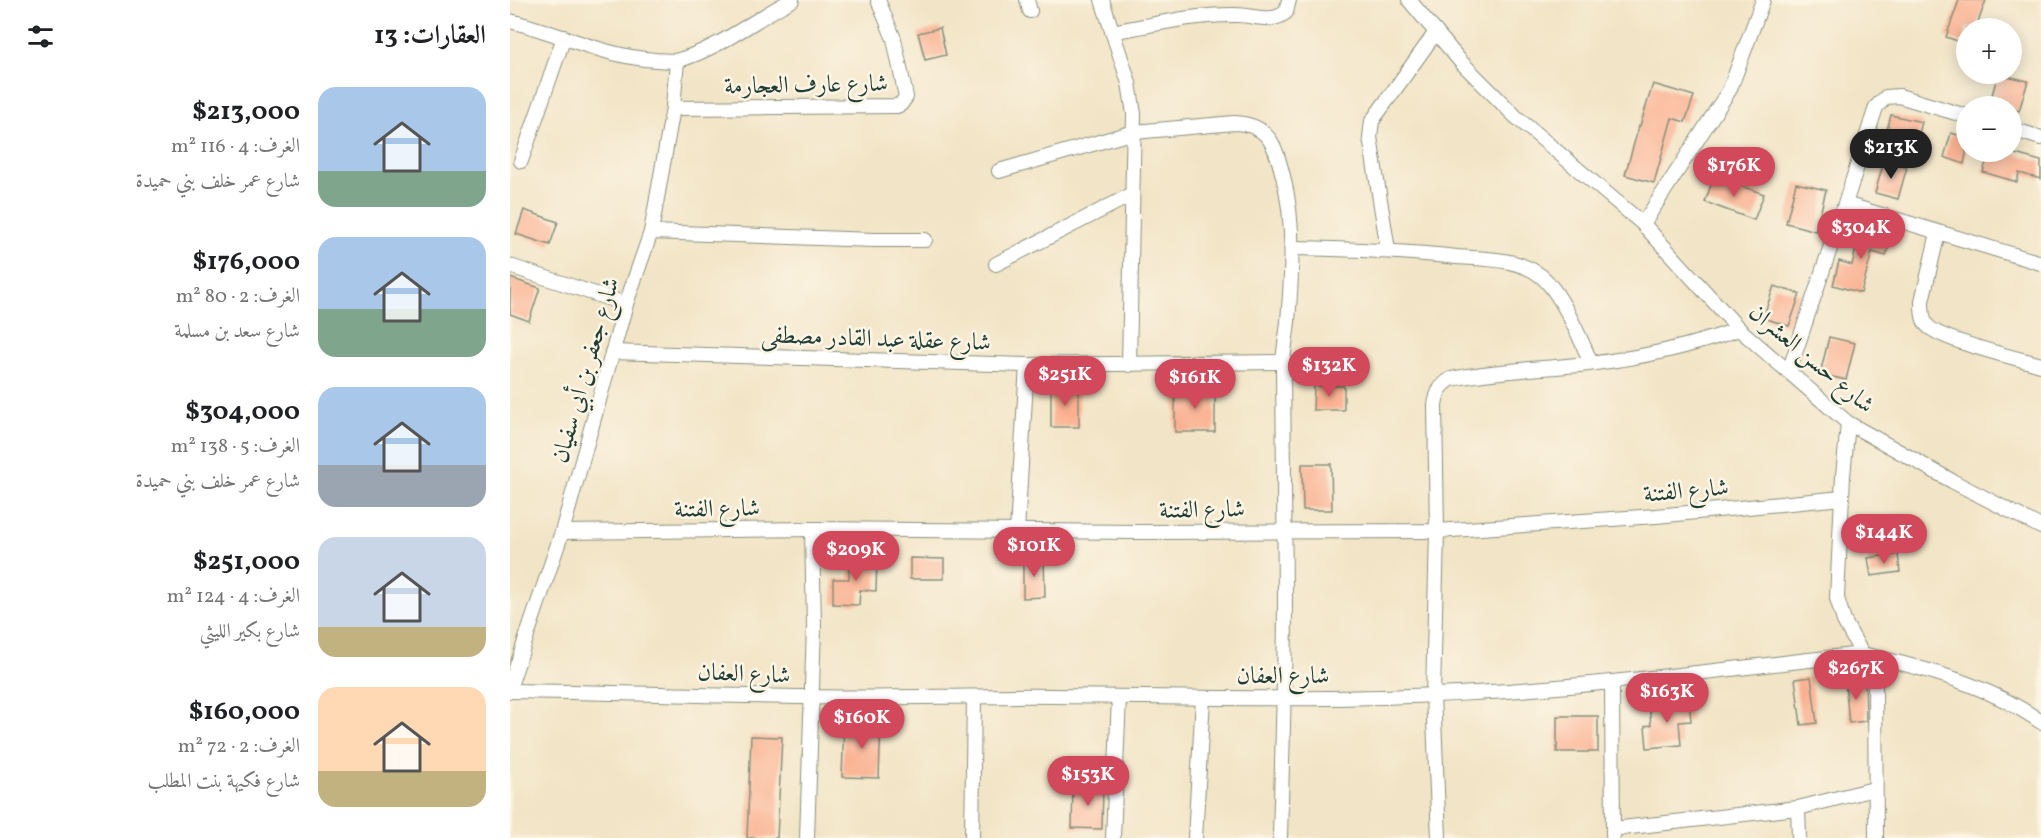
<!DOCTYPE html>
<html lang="ar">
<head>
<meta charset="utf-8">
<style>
	body { margin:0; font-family:Vollkorn,Amiri,serif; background:#f2f2f2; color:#202124; direction:rtl; height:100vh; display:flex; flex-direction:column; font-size:22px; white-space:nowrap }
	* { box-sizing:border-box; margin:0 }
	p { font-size:20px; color:#757577 }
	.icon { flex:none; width:33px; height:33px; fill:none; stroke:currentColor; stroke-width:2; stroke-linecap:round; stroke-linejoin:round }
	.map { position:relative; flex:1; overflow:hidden; direction:ltr }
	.details { display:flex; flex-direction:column; background:#fff; width:510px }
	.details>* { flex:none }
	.controls { position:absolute; left:1446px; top:18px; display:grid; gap:12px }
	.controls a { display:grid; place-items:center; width:66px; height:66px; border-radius:50%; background:#fff; box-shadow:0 3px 15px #0003; font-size:30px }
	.price { position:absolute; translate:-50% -51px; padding:0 14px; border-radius:21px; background:#d1495b; color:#fff; font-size:20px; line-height:39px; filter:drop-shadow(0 2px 3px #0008) }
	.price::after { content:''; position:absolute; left:50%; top:36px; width:18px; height:14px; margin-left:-9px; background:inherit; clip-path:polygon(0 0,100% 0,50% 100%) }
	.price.selected { background:#222; color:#fff }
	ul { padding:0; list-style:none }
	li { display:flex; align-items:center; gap:18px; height:150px; padding:0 24px }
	li span { display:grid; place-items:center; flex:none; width:168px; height:120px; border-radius:18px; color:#555 }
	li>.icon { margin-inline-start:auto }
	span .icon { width:72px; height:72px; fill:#fffc; stroke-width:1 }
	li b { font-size:26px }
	h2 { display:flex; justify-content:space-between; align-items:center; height:72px; padding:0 24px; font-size:26px }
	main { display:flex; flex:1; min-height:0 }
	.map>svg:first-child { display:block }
	.building { fill:#fab090 }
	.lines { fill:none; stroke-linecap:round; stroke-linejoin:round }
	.minor-casing { stroke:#88907d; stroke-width:16 }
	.minor { stroke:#fff; stroke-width:14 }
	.labels { text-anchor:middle; stroke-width:5; stroke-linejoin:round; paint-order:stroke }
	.street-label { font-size:24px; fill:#1f3d34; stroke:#fcf5e5 }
</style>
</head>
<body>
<main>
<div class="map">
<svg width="1531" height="838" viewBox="0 0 1531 838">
	<rect width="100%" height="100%" fill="#fcf5e5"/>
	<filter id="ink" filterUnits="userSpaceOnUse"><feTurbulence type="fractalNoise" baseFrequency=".0167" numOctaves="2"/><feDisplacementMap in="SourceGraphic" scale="12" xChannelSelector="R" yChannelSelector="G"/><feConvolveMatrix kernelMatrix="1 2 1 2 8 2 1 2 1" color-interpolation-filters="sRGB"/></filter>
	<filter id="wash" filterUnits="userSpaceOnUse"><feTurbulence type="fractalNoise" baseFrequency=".008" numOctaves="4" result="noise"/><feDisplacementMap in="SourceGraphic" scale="24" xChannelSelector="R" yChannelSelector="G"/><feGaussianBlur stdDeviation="1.35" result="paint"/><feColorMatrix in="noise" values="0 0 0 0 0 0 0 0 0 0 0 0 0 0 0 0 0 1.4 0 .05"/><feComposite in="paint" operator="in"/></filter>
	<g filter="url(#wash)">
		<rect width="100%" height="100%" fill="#f2e4c6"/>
		<g id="blocks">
			<g class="building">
				<polygon points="1449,0 1476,0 1466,28 1456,28 1456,44 1436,37"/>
				<polygon points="430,28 436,55 415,60 408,33"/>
				<polygon points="1488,74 1518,81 1509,111 1502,109 1502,106 1480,102"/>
				<polygon points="1143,84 1184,96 1175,122 1162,118 1144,183 1115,175 1129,126 1130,126"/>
				<polygon points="1381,115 1412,122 1406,145 1375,137"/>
				<polygon points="1441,133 1456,137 1456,154 1454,164 1434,157"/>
				<polygon points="1479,152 1498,152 1531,161 1531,179 1509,173 1507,182 1473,172"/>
				<polygon points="1374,161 1397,167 1388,199 1365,193"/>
				<polygon points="1204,177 1254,194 1244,220 1195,202"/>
				<polygon points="1286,183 1316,190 1306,231 1276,223"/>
				<polygon points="14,210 48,222 40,245 6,234"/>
				<polygon points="1351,228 1381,236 1376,256 1362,252 1351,293 1323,285 1329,261 1342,265"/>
				<polygon points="0,278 30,288 19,321 0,314"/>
				<polygon points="1264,286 1290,294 1279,326 1253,318"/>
				<polygon points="1319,337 1345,343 1336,380 1310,374"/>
				<polygon points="804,386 834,386 834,410 803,410"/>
				<rect x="541" y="388" width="28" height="39"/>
				<rect x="665" y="388" width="40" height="44"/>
				<polygon points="792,464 821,464 822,510 793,510"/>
				<polygon points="1388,554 1390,572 1361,576 1358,558"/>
				<polygon points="400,558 434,559 434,579 400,579"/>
				<polygon points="513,558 534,558 535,597 513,598"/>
				<polygon points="339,560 367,560 366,591 350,590 349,605 323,604 323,579 339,579"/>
				<polygon points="1301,677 1307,723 1291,725 1285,679"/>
				<polygon points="1355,680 1356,721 1339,723 1335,682"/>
				<polygon points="1179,701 1181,721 1169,722 1171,745 1137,748 1135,726 1141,725 1139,705"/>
				<rect x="1047" y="716" width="41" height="36"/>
				<polygon points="334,721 371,722 369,778 332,777"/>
				<polygon points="241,736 272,737 267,838 237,838"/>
				<polygon points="563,786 593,787 592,829 562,828"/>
			</g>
		</g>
	</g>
	<g filter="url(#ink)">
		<use href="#blocks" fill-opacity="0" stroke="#88907d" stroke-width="1.5"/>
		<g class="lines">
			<defs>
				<g id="minor">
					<polyline points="517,0 520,11"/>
					<polyline points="592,0 619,83 624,114 619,365"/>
					<polyline points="899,0 951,62 1006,117 1133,224 1229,329 1338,423 1442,481 1531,527"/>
					<path d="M 0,21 C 50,33 94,57 146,60 C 153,60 162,62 169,60 C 210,48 245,19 282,0"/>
					<path d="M 602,32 C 643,25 685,14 727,15 C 743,15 763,24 776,12 L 779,0"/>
					<polyline points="163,108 387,106 391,104 396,97 384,39 368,0"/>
					<polyline points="1502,129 1531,138"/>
					<polyline points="11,161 54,37"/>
					<path d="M 489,171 L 624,132 L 724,123 C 759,124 765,145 773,176 C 785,223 782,273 778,321 C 777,336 773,351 773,366 C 773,443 775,520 775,597 C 775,678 772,758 770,838"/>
					<polyline points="1335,204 1531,263"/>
					<polyline points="1133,224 1220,89 1253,0"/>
					<polyline points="141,232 364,240 415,240"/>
					<path d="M 1428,233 L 1412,301 C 1412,309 1412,318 1416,324 C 1425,339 1510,359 1531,365"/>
					<path d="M 782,248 C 837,249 892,251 947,257 C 974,259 1009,258 1031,276 C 1051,292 1071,340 1081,363"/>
					<polyline points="878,250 860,137 862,121 926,32"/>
					<polyline points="486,264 621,195"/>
					<polyline points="0,266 116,304"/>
					<polyline points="102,352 517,365 773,362"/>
					<polyline points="1279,371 1335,204 1366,107 1376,97 1389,96 1456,116"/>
					<polyline points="1338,423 1333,476 1327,598 1334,621 1362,672 1365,684 1366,838"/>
					<polyline points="507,531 517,365"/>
					<polyline points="52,532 302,529 627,532 927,531 1146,516 1332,498"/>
					<polyline points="1102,683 1103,836"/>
					<polyline points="0,686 52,532 116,304 141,232 163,108 167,61"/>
					<path d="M 0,691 C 100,692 199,696 299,697 C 381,699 463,695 544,696 C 671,697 798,701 925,695 C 1068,689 1209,670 1352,654 C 1412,667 1481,686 1531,722"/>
					<polyline points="1288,808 1289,838"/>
					<polyline points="1103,829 1288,808 1364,789"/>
					<polyline points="297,838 304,626 302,529"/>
					<polyline points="462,838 464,697"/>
					<polyline points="603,838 609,697"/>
					<polyline points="685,838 693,698"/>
					<path d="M 929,838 L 923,695 L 927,531 L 925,405 C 927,392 930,386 941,379 C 986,370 1032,369 1078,364 C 1130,358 1180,347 1229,329"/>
				</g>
			</defs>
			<use href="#minor" class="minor-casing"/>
			<use href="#minor" class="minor"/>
		</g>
	</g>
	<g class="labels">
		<g class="street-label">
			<text transform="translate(296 84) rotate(-1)" y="8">شارع عارف العجارمة</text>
			<text transform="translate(366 338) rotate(2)" y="8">شارع عقلة عبد القادر مصطفى</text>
			<text transform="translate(1302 358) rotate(40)" y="8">شارع حسن العشران</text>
			<text transform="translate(75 370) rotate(-74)" y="8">شارع جعفر بن أبي سفيان</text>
			<text transform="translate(1176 490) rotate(-5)" y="8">شارع الفتنة</text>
			<text transform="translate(207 508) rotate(-1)" y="8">شارع الفتنة</text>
			<text transform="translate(692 509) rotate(-1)" y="8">شارع الفتنة</text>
			<text transform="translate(234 673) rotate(2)" y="8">شارع العفان</text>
			<text x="773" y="683">شارع العفان</text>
		</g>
	</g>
</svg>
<div class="controls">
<a>+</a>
<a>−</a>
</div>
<b class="price selected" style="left:1381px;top:180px">$213K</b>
<b class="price" style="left:1224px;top:198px">$176K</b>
<b class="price" style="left:1351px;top:260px">$304K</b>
<b class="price" style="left:819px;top:398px">$132K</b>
<b class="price" style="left:555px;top:407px">$251K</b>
<b class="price" style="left:685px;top:410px">$161K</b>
<b class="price" style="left:1374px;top:565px">$144K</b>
<b class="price" style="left:524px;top:578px">$101K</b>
<b class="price" style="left:346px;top:582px">$209K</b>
<b class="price" style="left:1346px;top:701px">$267K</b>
<b class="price" style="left:1157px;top:724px">$163K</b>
<b class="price" style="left:352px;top:750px">$160K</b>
<b class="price" style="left:578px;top:807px">$153K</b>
</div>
<section class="details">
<h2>العقارات: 13<svg class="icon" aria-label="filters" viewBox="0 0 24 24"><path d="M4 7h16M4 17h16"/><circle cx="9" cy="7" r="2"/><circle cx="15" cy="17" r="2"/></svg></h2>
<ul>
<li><span style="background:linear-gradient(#a9c7e8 70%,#7fa58c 0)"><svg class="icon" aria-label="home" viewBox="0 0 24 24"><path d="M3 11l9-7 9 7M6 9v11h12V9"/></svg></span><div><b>$213,000</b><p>الغرف: 4 · 116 m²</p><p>شارع عمر خلف بني حميدة</p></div></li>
<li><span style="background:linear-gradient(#a9c7e8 60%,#7fa58c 0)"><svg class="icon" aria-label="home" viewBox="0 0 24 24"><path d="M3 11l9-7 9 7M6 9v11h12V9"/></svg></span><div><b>$176,000</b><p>الغرف: 2 · 80 m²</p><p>شارع سعد بن مسلمة</p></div></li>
<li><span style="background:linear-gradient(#a9c7e8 65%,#9aa5b1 0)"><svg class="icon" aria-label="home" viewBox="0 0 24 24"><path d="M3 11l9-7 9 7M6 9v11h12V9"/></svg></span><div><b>$304,000</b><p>الغرف: 5 · 138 m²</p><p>شارع عمر خلف بني حميدة</p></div></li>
<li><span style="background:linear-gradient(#c9d6e8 75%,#c2b280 0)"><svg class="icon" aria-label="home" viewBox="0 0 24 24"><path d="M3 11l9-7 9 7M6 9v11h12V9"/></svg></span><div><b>$251,000</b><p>الغرف: 4 · 124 m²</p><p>شارع بكير الليثي</p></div></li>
<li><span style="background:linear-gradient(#ffd9b3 70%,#c2b280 0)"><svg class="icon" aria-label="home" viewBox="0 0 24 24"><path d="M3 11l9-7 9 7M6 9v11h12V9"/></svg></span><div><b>$160,000</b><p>الغرف: 2 · 72 m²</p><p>شارع فكيهة بنت المطلب</p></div></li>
</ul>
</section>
</main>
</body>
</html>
